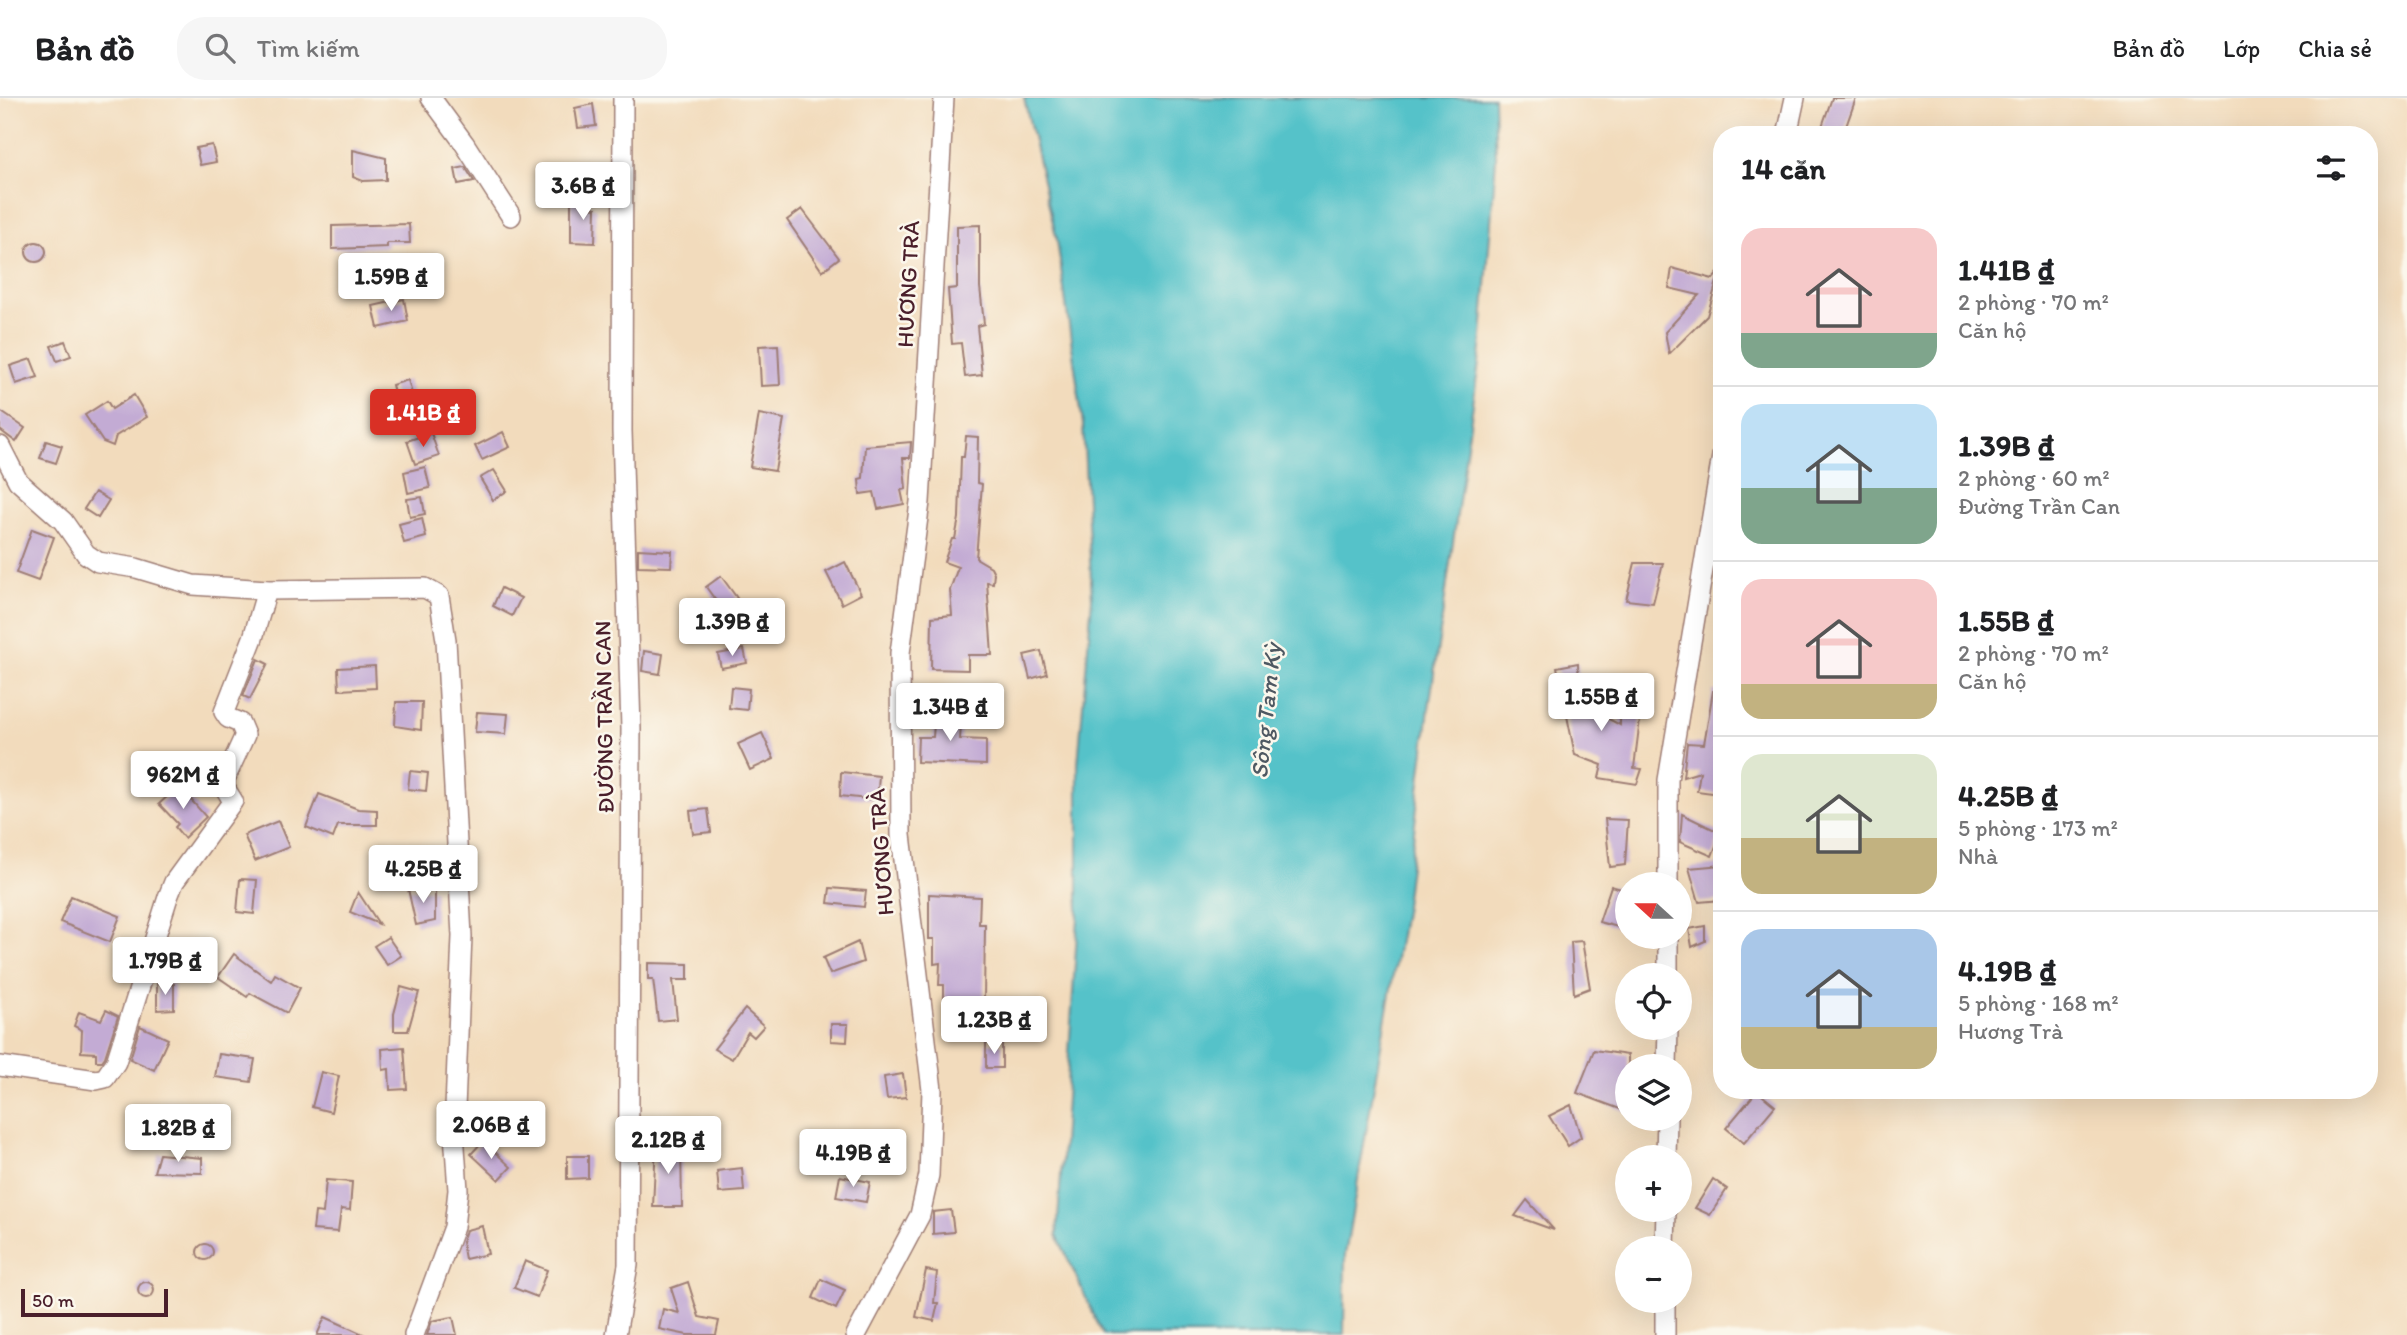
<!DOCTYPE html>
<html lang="vi">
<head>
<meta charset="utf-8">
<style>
	body { margin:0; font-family:Itim,sans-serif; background:#f6f6f6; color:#202124; height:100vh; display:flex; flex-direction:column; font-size:26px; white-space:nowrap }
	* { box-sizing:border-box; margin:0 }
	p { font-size:23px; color:#757577 }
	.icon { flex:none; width:38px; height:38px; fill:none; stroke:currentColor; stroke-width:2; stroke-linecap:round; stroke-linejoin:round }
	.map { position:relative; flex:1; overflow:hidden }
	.panel { position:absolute; left:1713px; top:28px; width:665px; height:973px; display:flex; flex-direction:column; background:#fff; border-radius:28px; box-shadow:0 7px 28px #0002 }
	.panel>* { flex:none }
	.needle { width:46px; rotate:291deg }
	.fabs { position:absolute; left:1615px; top:774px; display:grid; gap:14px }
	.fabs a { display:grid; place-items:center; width:77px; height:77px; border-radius:50%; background:#fff; box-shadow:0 7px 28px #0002; font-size:35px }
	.scale { position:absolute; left:21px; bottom:18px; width:147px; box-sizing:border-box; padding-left:7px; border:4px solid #4a1f2b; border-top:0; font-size:19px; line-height:24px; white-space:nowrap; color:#4a1f2b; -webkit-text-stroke:5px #fbf7ec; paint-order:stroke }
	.price { position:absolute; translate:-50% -60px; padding:0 16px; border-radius:7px; background:#fff; color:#222; font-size:23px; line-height:46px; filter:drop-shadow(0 2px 4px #0008) }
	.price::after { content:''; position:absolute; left:50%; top:42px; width:21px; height:16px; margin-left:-10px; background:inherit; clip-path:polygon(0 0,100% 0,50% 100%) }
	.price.on { background:#d93025; color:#fff }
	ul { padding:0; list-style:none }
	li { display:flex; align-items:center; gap:21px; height:175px; padding:0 28px }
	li+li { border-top:2px solid #e0e0e0 }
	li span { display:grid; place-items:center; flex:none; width:196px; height:140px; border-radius:21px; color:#555 }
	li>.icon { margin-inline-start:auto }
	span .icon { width:84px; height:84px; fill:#fffc; stroke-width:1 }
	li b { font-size:30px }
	h2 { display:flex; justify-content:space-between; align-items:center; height:84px; padding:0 28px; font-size:30px }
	header { display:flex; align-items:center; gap:42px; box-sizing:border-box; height:98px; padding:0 35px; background:#fff; border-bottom:2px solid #e0e0e0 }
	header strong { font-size:33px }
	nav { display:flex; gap:38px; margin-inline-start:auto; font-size:24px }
	.search { width:490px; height:63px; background:#f6f6f6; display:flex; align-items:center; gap:18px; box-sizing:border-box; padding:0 24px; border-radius:28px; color:#757577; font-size:26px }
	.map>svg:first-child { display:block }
	.water { fill:#54c2c9; stroke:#4f707a; stroke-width:2 }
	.building { fill:#c3abd4 }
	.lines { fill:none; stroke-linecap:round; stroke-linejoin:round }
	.street-casing { stroke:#9e7d74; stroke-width:22 }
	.street { stroke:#fff; stroke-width:19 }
	.labels { text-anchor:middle; stroke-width:5; stroke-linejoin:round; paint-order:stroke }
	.street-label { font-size:23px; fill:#4a1f2b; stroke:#fbf7ec }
	.water-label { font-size:24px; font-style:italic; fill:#4e5862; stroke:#fbf7ec }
</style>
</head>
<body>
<header>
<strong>Bản đồ</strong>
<div class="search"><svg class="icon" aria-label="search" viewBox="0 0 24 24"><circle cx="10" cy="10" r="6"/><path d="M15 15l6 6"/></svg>Tìm kiếm</div>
<nav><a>Bản đồ</a><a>Lớp</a><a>Chia sẻ</a></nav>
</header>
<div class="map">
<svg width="2407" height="1237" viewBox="0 0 2407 1237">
	<rect width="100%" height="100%" fill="#fbf7ec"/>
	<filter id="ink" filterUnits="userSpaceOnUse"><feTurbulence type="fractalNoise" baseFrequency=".0143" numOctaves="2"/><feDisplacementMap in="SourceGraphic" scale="14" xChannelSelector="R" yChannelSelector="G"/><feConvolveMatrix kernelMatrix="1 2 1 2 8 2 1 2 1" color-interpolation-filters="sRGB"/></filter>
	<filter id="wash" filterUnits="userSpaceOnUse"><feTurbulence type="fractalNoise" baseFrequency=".00686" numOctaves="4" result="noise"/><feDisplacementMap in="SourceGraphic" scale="28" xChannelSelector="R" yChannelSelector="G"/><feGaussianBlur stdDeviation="1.57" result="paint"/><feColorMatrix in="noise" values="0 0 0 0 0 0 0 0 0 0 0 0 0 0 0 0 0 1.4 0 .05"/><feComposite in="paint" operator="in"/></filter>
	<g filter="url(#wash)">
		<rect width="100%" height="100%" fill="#f2dbbc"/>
		<polygon class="water" points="1024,0 1494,0 1496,60 1481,251 1429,610 1405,808 1345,1157 1344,1237 1103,1237 1057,1137 1078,819 1078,666 1092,501 1083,326 1057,142"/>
		<g id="blocks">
			<g class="building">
				<polygon points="1832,0 1856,0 1843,37 1819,37"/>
				<polygon points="593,6 596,28 578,30 575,10"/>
				<polygon points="212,47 216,64 200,67 196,50"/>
				<polygon points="353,52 386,60 386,82 363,83 353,79"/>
				<polygon points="465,69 474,83 458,86 455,71"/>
				<polygon points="586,100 587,109 596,110 595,145 571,144 571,102"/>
				<polygon points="802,111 839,160 822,173 787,122"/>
				<polygon points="409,126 410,145 387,145 387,149 332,151 332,128"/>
				<polygon points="980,127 980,189 984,226 977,228 982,277 965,279 961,245 952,246 948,191 957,190 957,128"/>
				<circle cx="36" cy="154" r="10"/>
				<polygon points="1672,170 1713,181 1720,173 1707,218 1669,256 1665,234 1699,197 1669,190"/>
				<polygon points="404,201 408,223 378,230 373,208"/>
				<polygon points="65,243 71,258 57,263 51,248"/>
				<polygon points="778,247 780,287 761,288 759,248"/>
				<polygon points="31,261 38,279 16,286 10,268"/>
				<polygon points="408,282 413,299 396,303 392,287"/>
				<polygon points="134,297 147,319 116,338 113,348 103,344 85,317 107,303 112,311"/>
				<polygon points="0,313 25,330 16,344 0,332"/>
				<polygon points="759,316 784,321 775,373 750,369"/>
				<polygon points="503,334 510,349 482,362 475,348"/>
				<polygon points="431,335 439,358 415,366 407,343"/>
				<polygon points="966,338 978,339 977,385 982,386 976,460 991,469 994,475 993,485 987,484 992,557 968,557 968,572 931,571 932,519 952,517 950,492 958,469 944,464 952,441 955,441 959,420 961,359 964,359"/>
				<polygon points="46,343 62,348 56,365 40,360"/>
				<polygon points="911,344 910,360 903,360 906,391 901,392 904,406 878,411 874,394 860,396 859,381 863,380 865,348"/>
				<polygon points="425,369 430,390 408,395 404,374"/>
				<polygon points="494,372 507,393 493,402 480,380"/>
				<polygon points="95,394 109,402 98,420 84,411"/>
				<polygon points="422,399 425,416 410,419 407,401"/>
				<polygon points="422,420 426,439 404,445 399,426"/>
				<polygon points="32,431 54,439 38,483 16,475"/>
				<polygon points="638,451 672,453 671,469 638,468"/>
				<polygon points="845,464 861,496 842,506 826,474"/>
				<polygon points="1635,465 1663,465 1653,505 1626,502"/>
				<polygon points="721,478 737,500 722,511 706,489"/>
				<polygon points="501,490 521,500 512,518 493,508"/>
				<polygon points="744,551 747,565 721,570 718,556"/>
				<polygon points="644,553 663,556 660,576 642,573"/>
				<polygon points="1041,553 1047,576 1030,581 1024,557"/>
				<polygon points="258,561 268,566 250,601 243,598"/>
				<polygon points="1578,565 1580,606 1620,627 1620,614 1641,613 1634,670 1642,671 1637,686 1599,680 1602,667 1575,657 1557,569"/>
				<polygon points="375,568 376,590 339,592 338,570"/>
				<polygon points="731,589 749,591 747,612 729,610"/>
				<polygon points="1713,593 1722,593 1722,676 1719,696 1697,693 1700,674 1683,679 1687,645 1704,646"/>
				<polygon points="396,604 422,604 421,632 395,628"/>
				<polygon points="935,613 962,615 960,641 986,642 986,667 917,664 918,639 933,639"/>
				<polygon points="477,614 508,616 506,636 475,634"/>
				<polygon points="762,635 774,661 750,672 738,646"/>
				<polygon points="410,673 428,675 426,693 408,691"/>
				<polygon points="841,674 879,678 877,702 840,698"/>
				<polygon points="179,688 206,719 184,740 175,729 178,726 159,706"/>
				<polygon points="319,696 358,711 377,712 377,727 338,727 333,740 306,729"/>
				<polygon points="708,711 711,734 693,736 690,713"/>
				<polygon points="1682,716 1721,735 1712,758 1680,744"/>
				<polygon points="1605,721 1628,722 1625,767 1610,769"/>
				<polygon points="278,723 289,749 255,763 244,737"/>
				<polygon points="1722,767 1722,802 1699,804 1689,770"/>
				<polygon points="240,781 257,782 254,816 237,814"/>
				<polygon points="1611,788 1628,793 1628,814 1622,830 1599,824"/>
				<polygon points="830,790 866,793 864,809 828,805"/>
				<polygon points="408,791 435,792 435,823 416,827"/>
				<polygon points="358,794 379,826 350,814"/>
				<polygon points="929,796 980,799 979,826 985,826 984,902 944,901 944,887 939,887 940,865 934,866 934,841 929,841"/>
				<polygon points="71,798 120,818 110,844 60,824"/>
				<polygon points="1705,828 1705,843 1692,849 1689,831"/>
				<polygon points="388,839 401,858 387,867 374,848"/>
				<polygon points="1582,843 1590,890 1574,896 1571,844"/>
				<polygon points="858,844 863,864 830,876 823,860"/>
				<polygon points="234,856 271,883 275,876 300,890 287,915 250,895 247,899 218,879"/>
				<polygon points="648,865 688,866 688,882 673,882 677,921 658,923 653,881 648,881"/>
				<polygon points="157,886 174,886 174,911 157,912"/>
				<polygon points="401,889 419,894 408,933 394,933 394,916"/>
				<polygon points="745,911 764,928 754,939 748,934 732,961 714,951"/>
				<polygon points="106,912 118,918 105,959 102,963 96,963 96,955 81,954 82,932 74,928 79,914 101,922"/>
				<polygon points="831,926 848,926 847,944 831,943"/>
				<polygon points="140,928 168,941 154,972 130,961"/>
				<polygon points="986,945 1002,946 1002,970 986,970"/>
				<polygon points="404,949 407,991 390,992 389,971 383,972 382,951"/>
				<polygon points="1594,952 1628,957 1628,1014 1577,995"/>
				<polygon points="219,956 255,961 251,984 215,979"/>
				<polygon points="321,974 339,978 331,1014 312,1009"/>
				<polygon points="903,976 906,999 887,1001 884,979"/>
				<polygon points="1757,993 1775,1008 1744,1045 1726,1030"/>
				<polygon points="1571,1007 1581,1039 1568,1048 1549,1018"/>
				<polygon points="483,1043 511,1069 499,1082 471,1056"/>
				<polygon points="656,1044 681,1047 682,1109 653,1109"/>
				<polygon points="159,1056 202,1060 202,1075 154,1074"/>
				<polygon points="567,1058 588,1058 588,1080 567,1081"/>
				<polygon points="742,1070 744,1093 719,1095 717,1073"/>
				<polygon points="840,1078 870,1084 866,1104 836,1099"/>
				<polygon points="1713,1081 1727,1091 1710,1117 1695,1110"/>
				<polygon points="326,1082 352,1084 350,1112 341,1111 338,1134 313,1132 315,1114 323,1115"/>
				<polygon points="1527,1102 1554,1132 1515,1118"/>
				<polygon points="951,1112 954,1134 933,1136 933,1114"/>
				<polygon points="482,1128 488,1156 465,1161 462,1144 466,1132"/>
				<circle cx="205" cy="1154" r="8"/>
				<polygon points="525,1163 547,1172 537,1199 514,1190"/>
				<polygon points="926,1172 937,1174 934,1205 938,1205 934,1223 916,1219"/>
				<polygon points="821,1181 845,1192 836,1211 813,1200"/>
				<circle cx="146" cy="1192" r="8"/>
				<polygon points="688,1184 699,1219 719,1223 716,1237 687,1237 659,1231 663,1211 679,1215 671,1190"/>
				<polygon points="325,1219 365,1237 317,1237"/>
				<polygon points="453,1219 457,1237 427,1237 432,1223"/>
			</g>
		</g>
	</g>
	<g filter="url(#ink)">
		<use href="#blocks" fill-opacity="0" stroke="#9e7d74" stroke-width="2"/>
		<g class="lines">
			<defs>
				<g id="street">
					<polyline points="431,0 464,45 511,118"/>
					<polyline points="1787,37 1795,0"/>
					<polyline points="0,348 18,383 63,423 86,456 98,464 136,470 193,487 267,492 425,490 439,498 446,542 462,838 454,1035 458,1092 454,1129 414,1237"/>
					<polyline points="1668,786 1668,682 1722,358"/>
					<polyline points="1668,877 1668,838"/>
					<polyline points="0,968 96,982 105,980 116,964 168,799 174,784 233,703 225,690 225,681 245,637 240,625 228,620 224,614 253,540 267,492"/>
					<polyline points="1667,968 1668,929"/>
					<polyline points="1666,1059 1667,1020"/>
					<polyline points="1665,1150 1666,1111"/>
					<polyline points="616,1237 628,1167 631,631 622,333 623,0"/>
					<polyline points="856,1237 920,1117 929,1077 932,992 901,737 900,555 920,404 944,0"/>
					<polyline points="1665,1237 1665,1202"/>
				</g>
			</defs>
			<use href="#street" class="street-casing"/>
			<use href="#street" class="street"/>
		</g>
	</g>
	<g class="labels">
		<g class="street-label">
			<text transform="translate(908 186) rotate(-87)" y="8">HƯƠNG TRÀ</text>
			<text transform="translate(604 619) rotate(-91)" y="8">ĐƯỜNG TRẦN CAN</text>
			<text transform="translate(881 754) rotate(-94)" y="8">HƯƠNG TRÀ</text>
		</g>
		<g class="water-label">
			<text transform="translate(1266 613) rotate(-84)" y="8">Sông Tam Kỳ</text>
		</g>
	</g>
</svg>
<div class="fabs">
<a><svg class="needle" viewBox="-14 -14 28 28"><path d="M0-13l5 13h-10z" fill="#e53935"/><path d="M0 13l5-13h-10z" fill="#757577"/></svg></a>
<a><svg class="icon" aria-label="locate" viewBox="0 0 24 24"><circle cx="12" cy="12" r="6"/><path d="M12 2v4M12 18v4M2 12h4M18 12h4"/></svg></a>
<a><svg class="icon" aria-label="layers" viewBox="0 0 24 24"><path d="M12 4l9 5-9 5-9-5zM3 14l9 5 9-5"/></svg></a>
<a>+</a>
<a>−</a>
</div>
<div class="scale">50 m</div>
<b class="price" style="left:583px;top:124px">3.6B ₫</b>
<b class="price" style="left:391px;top:215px">1.59B ₫</b>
<b class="price on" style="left:423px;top:351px">1.41B ₫</b>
<b class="price" style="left:732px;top:560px">1.39B ₫</b>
<b class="price" style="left:1601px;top:635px">1.55B ₫</b>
<b class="price" style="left:950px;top:645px">1.34B ₫</b>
<b class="price" style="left:183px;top:713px">962M ₫</b>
<b class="price" style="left:423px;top:807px">4.25B ₫</b>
<b class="price" style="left:165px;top:899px">1.79B ₫</b>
<b class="price" style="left:994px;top:958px">1.23B ₫</b>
<b class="price" style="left:491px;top:1063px">2.06B ₫</b>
<b class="price" style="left:178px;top:1066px">1.82B ₫</b>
<b class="price" style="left:668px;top:1078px">2.12B ₫</b>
<b class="price" style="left:853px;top:1091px">4.19B ₫</b>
<section class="panel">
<h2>14 căn<svg class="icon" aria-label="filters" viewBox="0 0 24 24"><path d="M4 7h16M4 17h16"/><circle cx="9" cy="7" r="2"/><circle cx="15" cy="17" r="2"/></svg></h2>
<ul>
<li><span style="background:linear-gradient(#f6c9c9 75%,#7fa58c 0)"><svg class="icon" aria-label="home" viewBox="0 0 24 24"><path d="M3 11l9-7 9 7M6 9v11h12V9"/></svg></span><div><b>1.41B ₫</b><p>2 phòng · 70 m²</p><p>Căn hộ</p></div></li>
<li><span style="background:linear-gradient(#bfe0f5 60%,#7fa58c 0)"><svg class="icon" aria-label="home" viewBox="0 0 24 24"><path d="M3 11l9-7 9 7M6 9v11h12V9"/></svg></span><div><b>1.39B ₫</b><p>2 phòng · 60 m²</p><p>Đường Trần Can</p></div></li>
<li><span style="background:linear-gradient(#f6c9c9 75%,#c2b280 0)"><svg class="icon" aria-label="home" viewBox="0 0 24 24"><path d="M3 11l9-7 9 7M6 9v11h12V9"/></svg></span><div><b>1.55B ₫</b><p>2 phòng · 70 m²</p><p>Căn hộ</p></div></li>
<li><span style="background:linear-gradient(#dfe7d0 60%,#c2b280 0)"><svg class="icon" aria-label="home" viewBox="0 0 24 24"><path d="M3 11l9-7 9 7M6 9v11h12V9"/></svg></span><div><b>4.25B ₫</b><p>5 phòng · 173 m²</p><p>Nhà</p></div></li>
<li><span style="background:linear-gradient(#a9c7e8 70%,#c2b280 0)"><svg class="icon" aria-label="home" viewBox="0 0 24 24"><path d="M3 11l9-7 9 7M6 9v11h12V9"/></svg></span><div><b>4.19B ₫</b><p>5 phòng · 168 m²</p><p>Hương Trà</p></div></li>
</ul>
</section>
</div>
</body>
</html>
